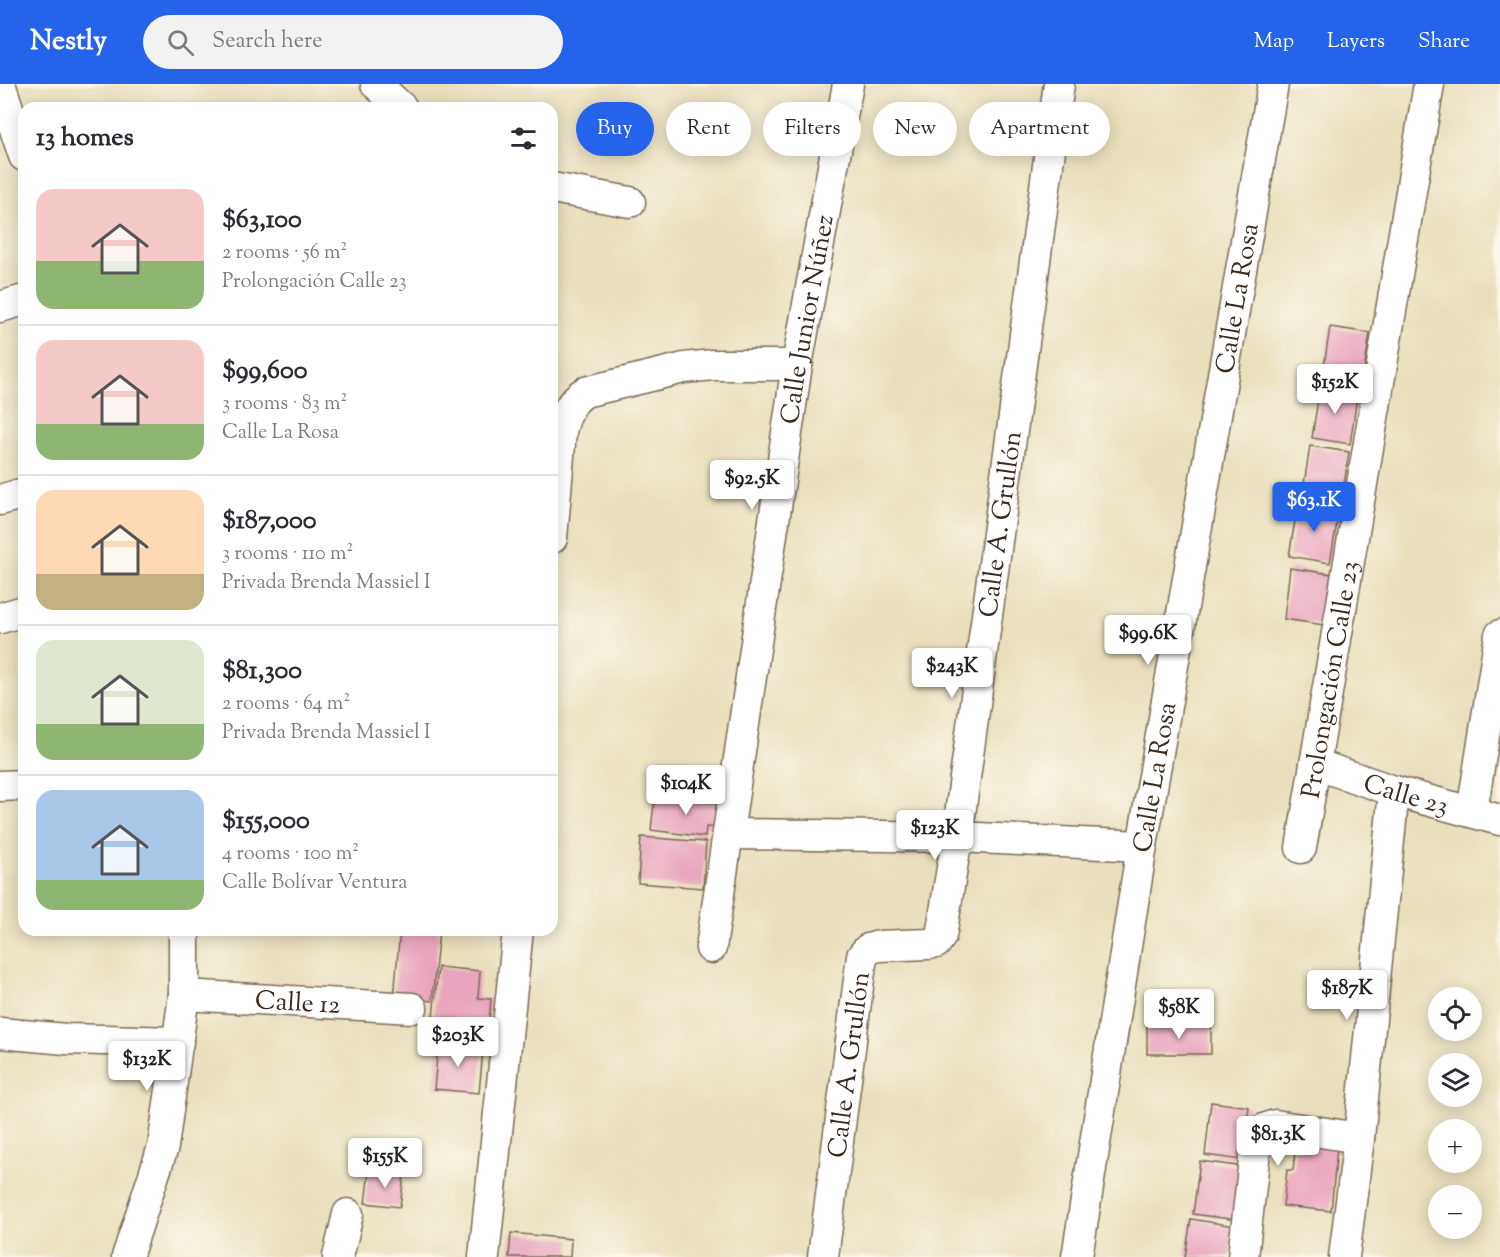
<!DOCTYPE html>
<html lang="en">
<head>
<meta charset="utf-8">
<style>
	body { margin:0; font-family:"Sorts Mill Goudy",serif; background:#f2f2f3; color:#2b2b33; height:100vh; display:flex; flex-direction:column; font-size:22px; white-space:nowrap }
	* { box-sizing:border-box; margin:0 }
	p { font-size:20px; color:#7c7c81 }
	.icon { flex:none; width:33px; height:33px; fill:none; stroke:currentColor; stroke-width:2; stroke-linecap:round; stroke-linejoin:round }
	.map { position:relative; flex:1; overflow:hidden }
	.details { position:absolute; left:18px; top:18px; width:540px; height:834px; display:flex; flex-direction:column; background:#fff; border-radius:18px; box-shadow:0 3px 15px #0003 }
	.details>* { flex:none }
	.top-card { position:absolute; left:576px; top:18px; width:570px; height:54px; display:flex; gap:12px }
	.tools { position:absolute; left:1428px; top:903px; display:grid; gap:12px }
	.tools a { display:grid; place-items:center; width:54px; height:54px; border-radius:50%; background:#fff; box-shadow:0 3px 15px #0003; font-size:30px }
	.price { position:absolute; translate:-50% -51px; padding:0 14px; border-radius:6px; background:#fff; color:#222; font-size:20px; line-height:39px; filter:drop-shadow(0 2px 3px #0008) }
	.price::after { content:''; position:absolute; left:50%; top:36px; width:18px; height:14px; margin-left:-9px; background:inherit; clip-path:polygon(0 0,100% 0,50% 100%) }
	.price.current { background:#2563eb; color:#fff }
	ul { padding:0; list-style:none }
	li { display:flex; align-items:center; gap:18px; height:150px; padding:0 18px }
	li+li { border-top:2px solid #e1e1e2 }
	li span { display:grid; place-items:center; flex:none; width:168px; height:120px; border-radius:18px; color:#555 }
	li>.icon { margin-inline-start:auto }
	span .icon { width:72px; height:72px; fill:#fffc; stroke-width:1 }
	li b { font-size:26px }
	h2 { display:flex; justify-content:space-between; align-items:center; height:72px; padding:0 18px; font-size:26px }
	.chip { padding:0 21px; border-radius:27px; background:#fff; box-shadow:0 3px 15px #0003; font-size:21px; line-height:54px }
	.chip.current { background:#2563eb; color:#fff }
	header { display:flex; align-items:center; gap:36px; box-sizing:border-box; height:84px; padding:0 30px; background:#2563eb; color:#fff }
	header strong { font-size:28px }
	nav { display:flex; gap:33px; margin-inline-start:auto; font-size:21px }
	.search { width:420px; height:54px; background:#f2f2f3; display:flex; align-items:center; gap:15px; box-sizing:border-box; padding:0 21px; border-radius:33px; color:#7c7c81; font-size:22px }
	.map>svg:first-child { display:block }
	.building { fill:#eaa5be }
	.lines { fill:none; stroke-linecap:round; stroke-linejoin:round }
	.minor-casing { stroke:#786955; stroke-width:33 }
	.minor { stroke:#fff; stroke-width:30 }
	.labels { text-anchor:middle; stroke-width:4.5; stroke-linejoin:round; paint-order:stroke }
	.street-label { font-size:26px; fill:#3b2a1e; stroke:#fbf7ec }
</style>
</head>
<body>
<header>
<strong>Nestly</strong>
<div class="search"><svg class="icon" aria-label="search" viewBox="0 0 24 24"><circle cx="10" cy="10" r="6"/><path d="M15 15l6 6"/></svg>Search here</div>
<nav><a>Map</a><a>Layers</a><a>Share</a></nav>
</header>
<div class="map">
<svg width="1500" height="1173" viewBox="0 0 1500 1173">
	<rect width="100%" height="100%" fill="#fbf7ec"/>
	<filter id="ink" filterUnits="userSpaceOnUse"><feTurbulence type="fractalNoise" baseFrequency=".0167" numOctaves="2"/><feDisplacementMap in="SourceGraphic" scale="12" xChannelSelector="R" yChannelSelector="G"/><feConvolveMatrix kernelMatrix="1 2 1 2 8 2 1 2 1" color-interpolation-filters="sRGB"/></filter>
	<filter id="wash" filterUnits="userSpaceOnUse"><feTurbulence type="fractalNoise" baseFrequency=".008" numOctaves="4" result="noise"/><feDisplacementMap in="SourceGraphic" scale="24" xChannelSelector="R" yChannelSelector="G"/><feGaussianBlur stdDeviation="1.35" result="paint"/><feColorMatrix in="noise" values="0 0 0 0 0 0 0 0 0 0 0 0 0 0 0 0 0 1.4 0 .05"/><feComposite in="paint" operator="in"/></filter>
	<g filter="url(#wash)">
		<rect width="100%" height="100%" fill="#e9dfbc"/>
		<g id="blocks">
			<g class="building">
				<polygon points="1330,243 1370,249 1362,301 1322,295"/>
				<polygon points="1320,302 1358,307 1350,360 1312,354"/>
				<polygon points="1310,362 1349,368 1341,419 1302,413"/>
				<polygon points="1298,419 1339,426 1330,479 1289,472"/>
				<polygon points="1290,484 1331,490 1324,541 1284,535"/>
				<polygon points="655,711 725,720 722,744 706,743 705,753 651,746"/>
				<polygon points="641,753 706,758 703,804 638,799"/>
				<polygon points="400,846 439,846 432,917 394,913"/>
				<polygon points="438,883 480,887 478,914 491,915 489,938 433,933"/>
				<rect x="1147" y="941" width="64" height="29"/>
				<polygon points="446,954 464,956 463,964 483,966 479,1009 434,1005 438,963 445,964"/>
				<polygon points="1211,1018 1249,1023 1243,1076 1205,1071"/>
				<polygon points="1296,1060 1337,1064 1331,1127 1283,1122 1287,1086 1293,1086"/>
				<polygon points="1200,1077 1244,1083 1237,1136 1193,1130"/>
				<polygon points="369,1087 404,1091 400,1123 365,1119"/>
				<polygon points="1191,1135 1234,1142 1229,1173 1185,1173"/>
				<polygon points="511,1149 571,1155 570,1173 509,1173"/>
			</g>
		</g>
	</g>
	<g filter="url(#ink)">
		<use href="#blocks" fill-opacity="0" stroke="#786955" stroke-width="1.5"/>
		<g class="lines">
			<defs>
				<g id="minor">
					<polyline points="0,0 24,72"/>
					<polyline points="376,0 402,24"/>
					<polyline points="552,104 630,118"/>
					<polyline points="0,223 24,216"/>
					<polyline points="0,416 24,409"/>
					<path d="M 552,454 L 561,348 C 565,331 570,317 585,308 L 684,284 L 713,281 L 797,281"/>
					<polyline points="0,534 24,527"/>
					<path id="s1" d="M 1315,680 L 1394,707 L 1500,736"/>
					<polyline points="0,702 24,701"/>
					<polyline points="1472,728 1500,551"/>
					<polyline points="728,750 957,753 1142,762"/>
					<path id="s2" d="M 1301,764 L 1429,0"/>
					<path id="s3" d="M 711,864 L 797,281 L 848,0"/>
					<path id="s4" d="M 184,911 L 412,924"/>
					<polyline points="0,949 66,955 178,958"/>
					<polyline points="127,1173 163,1063 184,911 184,846"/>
					<polyline points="338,1173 348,1130"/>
					<polyline points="484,1173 518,846"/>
					<path id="s5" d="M 823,1173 L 862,872 L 868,865 L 879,862 L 928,860 L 936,859 L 941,852 L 957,753 L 1059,0"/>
					<path id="s6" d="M 1077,1173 L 1142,762 L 1273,0"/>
					<polyline points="1243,1173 1256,1058 1264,1045 1275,1041 1359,1054"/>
					<polyline points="1344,1173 1359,1054 1394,707"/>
				</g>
			</defs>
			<use href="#minor" class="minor-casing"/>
			<use href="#minor" class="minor"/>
		</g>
	</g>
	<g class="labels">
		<g class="street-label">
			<text dy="9" stroke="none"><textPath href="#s6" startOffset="972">Calle La Rosa</textPath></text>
			<text dy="9" stroke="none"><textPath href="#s3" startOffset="636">Calle Junior Núñez</textPath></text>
			<text dy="9" stroke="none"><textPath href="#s5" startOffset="806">Calle A. Grullón</textPath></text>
			<text dy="9" stroke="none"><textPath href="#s2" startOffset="171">Prolongación Calle 23</textPath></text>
			<text dy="9" stroke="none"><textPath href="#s6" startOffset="486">Calle La Rosa</textPath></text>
			<text dy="9" stroke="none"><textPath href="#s1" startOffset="96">Calle 23</textPath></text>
			<text dy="9" stroke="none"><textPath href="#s4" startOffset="114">Calle 12</textPath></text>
			<text dy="9" stroke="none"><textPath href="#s5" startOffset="194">Calle A. Grullón</textPath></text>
		</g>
	</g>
</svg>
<div class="tools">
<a><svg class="icon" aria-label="locate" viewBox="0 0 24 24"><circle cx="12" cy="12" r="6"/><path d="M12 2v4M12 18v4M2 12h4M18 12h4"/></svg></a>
<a><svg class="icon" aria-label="layers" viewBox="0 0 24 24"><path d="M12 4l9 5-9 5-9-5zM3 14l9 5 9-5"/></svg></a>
<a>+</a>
<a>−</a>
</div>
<b class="price" style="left:1335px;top:331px">$152K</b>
<b class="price" style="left:752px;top:427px">$92.5K</b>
<b class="price current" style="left:1314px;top:449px">$63.1K</b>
<b class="price" style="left:1148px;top:582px">$99.6K</b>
<b class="price" style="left:952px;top:615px">$243K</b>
<b class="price" style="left:686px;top:732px">$104K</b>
<b class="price" style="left:935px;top:777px">$123K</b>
<b class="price" style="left:1347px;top:937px">$187K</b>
<b class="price" style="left:1179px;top:956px">$58K</b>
<b class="price" style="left:458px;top:984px">$203K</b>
<b class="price" style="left:147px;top:1008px">$132K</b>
<b class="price" style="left:1278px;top:1083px">$81.3K</b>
<b class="price" style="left:385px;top:1105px">$155K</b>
<div class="top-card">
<a class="chip current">Buy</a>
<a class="chip">Rent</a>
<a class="chip">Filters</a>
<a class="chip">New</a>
<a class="chip">Apartment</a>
</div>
<section class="details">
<h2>13 homes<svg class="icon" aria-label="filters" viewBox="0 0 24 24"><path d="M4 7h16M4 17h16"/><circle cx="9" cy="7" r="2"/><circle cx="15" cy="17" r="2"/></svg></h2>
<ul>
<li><span style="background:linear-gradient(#f6c9c9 60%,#8fb573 0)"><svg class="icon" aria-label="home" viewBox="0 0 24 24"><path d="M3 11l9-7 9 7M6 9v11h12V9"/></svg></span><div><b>$63,100</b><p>2 rooms · 56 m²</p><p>Prolongación Calle 23</p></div></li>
<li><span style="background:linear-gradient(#f6c9c9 70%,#8fb573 0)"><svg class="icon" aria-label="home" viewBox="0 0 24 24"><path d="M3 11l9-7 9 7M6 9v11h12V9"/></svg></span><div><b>$99,600</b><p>3 rooms · 83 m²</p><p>Calle La Rosa</p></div></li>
<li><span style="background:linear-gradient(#ffd9b3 70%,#c2b280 0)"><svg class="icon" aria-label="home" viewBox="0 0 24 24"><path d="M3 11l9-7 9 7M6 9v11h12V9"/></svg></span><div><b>$187,000</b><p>3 rooms · 110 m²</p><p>Privada Brenda Massiel I</p></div></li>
<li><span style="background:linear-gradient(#dfe7d0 70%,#8fb573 0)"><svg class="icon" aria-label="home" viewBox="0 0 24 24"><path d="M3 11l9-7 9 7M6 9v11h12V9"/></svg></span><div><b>$81,300</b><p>2 rooms · 64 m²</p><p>Privada Brenda Massiel I</p></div></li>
<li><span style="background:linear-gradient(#a9c7e8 75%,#8fb573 0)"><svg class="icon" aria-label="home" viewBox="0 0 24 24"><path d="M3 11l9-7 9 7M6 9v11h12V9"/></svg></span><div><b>$155,000</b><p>4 rooms · 100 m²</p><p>Calle Bolívar Ventura</p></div></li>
</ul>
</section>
</div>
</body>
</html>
